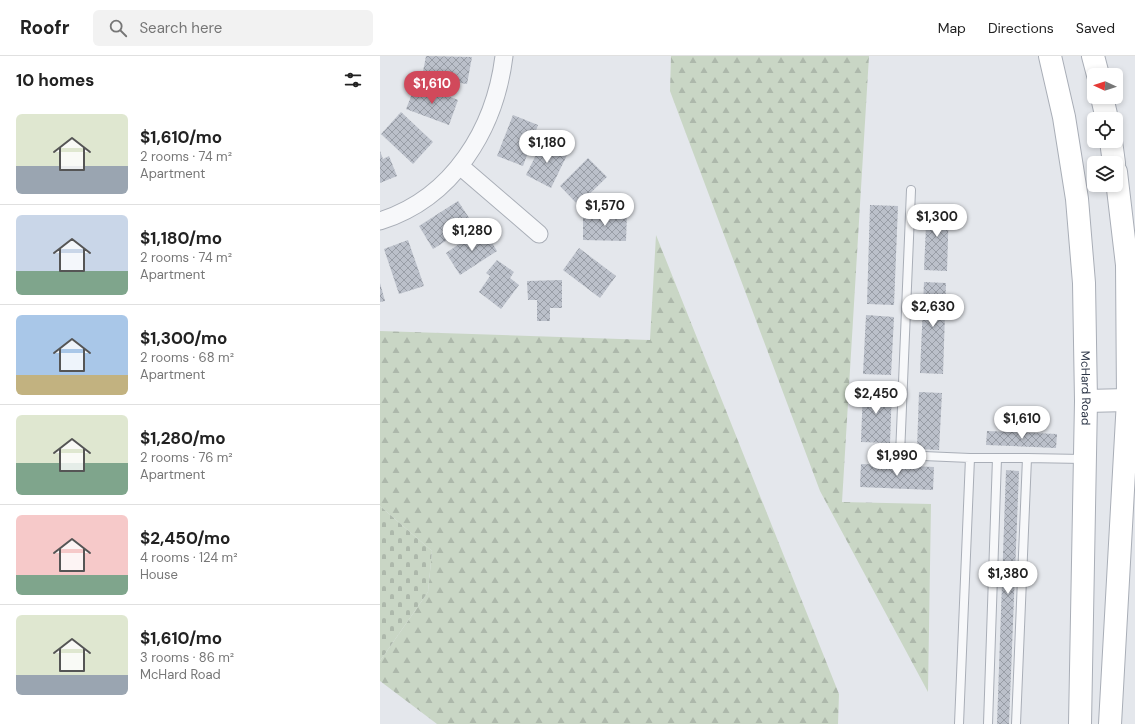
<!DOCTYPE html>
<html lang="en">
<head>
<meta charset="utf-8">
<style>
	body { margin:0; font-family:"DM Sans",sans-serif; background:#f2f2f2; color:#222; height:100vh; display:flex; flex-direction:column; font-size:15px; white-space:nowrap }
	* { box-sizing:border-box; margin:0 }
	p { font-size:13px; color:#767676 }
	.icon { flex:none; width:22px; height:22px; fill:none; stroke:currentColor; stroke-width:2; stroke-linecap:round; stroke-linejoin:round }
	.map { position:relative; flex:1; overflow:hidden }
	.sheet { display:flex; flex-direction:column; background:#fff; width:380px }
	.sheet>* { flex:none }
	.needle { width:26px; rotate:273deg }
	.buttons { position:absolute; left:707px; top:12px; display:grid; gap:8px }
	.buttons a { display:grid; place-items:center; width:36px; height:36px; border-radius:6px; background:#fff; box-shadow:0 2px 6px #0003; font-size:20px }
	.price { position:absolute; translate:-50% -34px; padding:0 9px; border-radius:14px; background:#fff; color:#222; font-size:13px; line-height:26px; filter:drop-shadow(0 1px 2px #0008) }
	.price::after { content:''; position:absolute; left:50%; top:24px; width:12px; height:9px; margin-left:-6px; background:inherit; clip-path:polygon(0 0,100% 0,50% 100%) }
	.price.selected { background:#d1495b; color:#fff }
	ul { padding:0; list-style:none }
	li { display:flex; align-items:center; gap:12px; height:100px; padding:0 16px }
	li+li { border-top:1px solid #e0e0e0 }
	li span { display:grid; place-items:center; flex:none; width:112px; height:80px; border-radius:6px; color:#555 }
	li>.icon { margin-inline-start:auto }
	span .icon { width:48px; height:48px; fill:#fffc; stroke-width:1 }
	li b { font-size:17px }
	h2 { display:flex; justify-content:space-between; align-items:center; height:48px; padding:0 16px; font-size:17px }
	header { display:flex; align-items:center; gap:24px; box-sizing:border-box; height:56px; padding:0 20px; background:#fff; border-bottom:1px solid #e0e0e0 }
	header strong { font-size:19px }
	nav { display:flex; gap:22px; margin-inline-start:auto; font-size:14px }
	.search { width:280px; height:36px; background:#f2f2f2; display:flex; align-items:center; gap:10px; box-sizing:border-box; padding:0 14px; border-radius:6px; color:#767676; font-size:15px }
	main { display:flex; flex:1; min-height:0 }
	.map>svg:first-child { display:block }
	.forest { fill:url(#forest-firs) }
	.cemetery { fill:url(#cemetery-stones) }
	.building { fill:url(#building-cross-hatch) }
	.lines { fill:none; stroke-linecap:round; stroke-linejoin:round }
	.service-casing { stroke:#a9aeb7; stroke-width:10 }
	.minor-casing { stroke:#a9aeb7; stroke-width:19 }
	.secondary-casing { stroke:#a9aeb7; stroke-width:24 }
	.service { stroke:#f7f8fa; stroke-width:8 }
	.minor { stroke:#f7f8fa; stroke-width:17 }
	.secondary { stroke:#fff; stroke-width:22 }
	.labels { text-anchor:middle; stroke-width:3; stroke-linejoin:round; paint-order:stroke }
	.street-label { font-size:12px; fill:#2b3445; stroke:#f4f6f9 }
</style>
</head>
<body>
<header>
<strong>Roofr</strong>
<div class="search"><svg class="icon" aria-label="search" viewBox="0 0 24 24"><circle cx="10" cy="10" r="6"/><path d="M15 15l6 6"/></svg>Search here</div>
<nav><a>Map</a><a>Directions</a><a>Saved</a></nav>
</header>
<main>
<section class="sheet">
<h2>10 homes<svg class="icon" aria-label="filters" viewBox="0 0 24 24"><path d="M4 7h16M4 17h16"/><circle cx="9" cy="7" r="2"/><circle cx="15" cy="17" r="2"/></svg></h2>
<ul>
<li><span style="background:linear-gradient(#dfe7d0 65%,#9aa5b1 0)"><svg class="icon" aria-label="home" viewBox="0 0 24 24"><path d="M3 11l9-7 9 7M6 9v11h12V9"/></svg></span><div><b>$1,610/mo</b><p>2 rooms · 74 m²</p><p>Apartment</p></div></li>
<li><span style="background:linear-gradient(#c9d6e8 70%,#7fa58c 0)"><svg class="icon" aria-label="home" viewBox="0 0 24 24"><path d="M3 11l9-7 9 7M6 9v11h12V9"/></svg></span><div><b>$1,180/mo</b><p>2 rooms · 74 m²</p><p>Apartment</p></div></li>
<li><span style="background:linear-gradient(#a9c7e8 75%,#c2b280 0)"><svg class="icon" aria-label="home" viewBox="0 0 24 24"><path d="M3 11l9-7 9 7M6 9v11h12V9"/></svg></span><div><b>$1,300/mo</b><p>2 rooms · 68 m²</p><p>Apartment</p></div></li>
<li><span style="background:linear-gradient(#dfe7d0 60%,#7fa58c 0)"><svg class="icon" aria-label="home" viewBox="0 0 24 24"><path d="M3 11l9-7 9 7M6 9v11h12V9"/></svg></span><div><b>$1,280/mo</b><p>2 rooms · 76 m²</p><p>Apartment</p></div></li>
<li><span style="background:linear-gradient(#f6c9c9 75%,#7fa58c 0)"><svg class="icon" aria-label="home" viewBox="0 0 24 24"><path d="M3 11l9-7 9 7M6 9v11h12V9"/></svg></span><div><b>$2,450/mo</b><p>4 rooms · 124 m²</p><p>House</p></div></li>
<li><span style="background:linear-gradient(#dfe7d0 75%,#9aa5b1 0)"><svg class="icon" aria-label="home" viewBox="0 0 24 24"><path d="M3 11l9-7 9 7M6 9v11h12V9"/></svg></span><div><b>$1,610/mo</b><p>3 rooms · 86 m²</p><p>McHard Road</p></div></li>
</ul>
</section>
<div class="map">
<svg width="755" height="668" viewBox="0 0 755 668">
	<defs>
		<pattern id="forest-firs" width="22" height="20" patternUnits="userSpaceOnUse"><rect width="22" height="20" fill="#c9d6c5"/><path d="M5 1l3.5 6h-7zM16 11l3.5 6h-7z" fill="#adb8ab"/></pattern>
		<pattern id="cemetery-stones" width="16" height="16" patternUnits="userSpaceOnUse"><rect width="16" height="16" fill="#c9d6c5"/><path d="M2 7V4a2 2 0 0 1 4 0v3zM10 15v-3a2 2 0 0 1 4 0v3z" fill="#adb8ab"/></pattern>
		<pattern id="building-cross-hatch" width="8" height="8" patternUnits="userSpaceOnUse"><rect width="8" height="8" fill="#bbc0ca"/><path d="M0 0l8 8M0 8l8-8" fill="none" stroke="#989da6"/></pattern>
	</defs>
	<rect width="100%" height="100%" fill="#e4e7ec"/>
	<g class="forest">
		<polygon points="291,0 489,0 462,446 551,448 548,636 440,435 290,35"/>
		<polygon points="276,179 459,638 458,668 57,668 0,625 0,605 48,536 52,495 0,450 0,275 270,284"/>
	</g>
	<polygon class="cemetery" points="0,450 52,495 48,536 0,605"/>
	<g class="building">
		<polygon points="46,0 92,1 87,28 42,21"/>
		<polygon points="36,28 78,44 69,69 26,53"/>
		<polygon points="21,56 53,86 33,108 1,78"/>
		<polygon points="133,59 158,69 143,110 117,100"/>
		<polygon points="163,85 188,97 171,132 146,119"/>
		<polygon points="0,95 3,103 9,100 17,120 0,127"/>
		<polygon points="208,102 227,121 198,149 180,130"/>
		<polygon points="78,145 93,168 53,193 39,170"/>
		<polygon points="547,148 569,149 567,215 544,214"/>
		<polygon points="490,149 518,150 514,249 487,248"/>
		<polygon points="203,157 247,157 246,185 203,184"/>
		<polygon points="103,172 117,195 80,219 66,197"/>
		<polygon points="28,184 44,230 19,238 4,193"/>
		<polygon points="199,192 236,220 220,242 183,214"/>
		<polygon points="117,204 134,216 130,222 139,229 121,253 99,236 110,220 106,217"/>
		<polygon points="182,224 182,252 170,252 170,265 157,265 157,244 148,244 147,225"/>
		<polygon points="544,226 566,227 563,318 540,317"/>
		<polygon points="0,227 5,245 0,246"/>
		<polygon points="486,259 514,261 511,319 483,318"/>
		<polygon points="483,331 512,332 510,387 481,386"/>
		<polygon points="539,336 562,337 559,394 537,393"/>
		<polygon points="607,375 677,378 676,392 606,389"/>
		<polygon points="481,408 554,411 553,434 480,431"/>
		<polygon points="626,414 639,415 629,668 617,668"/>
	</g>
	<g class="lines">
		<defs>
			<g id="service">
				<polyline points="531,134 520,399 590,402 579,668"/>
				<polyline points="590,402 647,402"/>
				<polyline points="608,668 617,402"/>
				<polyline points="636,668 647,402 703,403"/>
			</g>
			<g id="minor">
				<polyline points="80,110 159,178"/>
				<path d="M 0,165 C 73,142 115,73 124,0"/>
			</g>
			<g id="secondary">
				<path id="s1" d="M 670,0 L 684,61 L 697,143 L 704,227 L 706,345 L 700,668"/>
				<polyline points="713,0 718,19"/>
				<polyline points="722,41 727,63"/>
				<polyline points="731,85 734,107"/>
				<polyline points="706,345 748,344"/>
				<polyline points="730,668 748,344 747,209 736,116"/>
			</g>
		</defs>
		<use href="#service" class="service-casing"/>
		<use href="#minor" class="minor-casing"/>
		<use href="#secondary" class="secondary-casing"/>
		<use href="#service" class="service"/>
		<use href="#minor" class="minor"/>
		<use href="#secondary" class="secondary"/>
	</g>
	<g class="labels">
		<g class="street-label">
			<text dy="4" stroke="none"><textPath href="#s1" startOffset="335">McHard Road</textPath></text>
		</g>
	</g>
</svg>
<div class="buttons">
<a><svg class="needle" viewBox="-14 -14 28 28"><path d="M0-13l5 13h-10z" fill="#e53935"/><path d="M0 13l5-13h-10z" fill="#767676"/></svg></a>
<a><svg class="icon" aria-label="locate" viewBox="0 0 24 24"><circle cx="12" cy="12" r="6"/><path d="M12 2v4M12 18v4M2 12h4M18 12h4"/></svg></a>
<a><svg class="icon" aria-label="layers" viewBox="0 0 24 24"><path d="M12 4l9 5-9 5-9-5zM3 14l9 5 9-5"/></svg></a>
</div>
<b class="price selected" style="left:52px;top:49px">$1,610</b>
<b class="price" style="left:167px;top:108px">$1,180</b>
<b class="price" style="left:225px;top:171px">$1,570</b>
<b class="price" style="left:557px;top:182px">$1,300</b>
<b class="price" style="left:92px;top:196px">$1,280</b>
<b class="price" style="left:553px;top:272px">$2,630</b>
<b class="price" style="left:496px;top:359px">$2,450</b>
<b class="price" style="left:642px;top:384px">$1,610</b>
<b class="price" style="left:517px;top:421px">$1,990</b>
<b class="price" style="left:628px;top:539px">$1,380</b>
</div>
</main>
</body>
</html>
